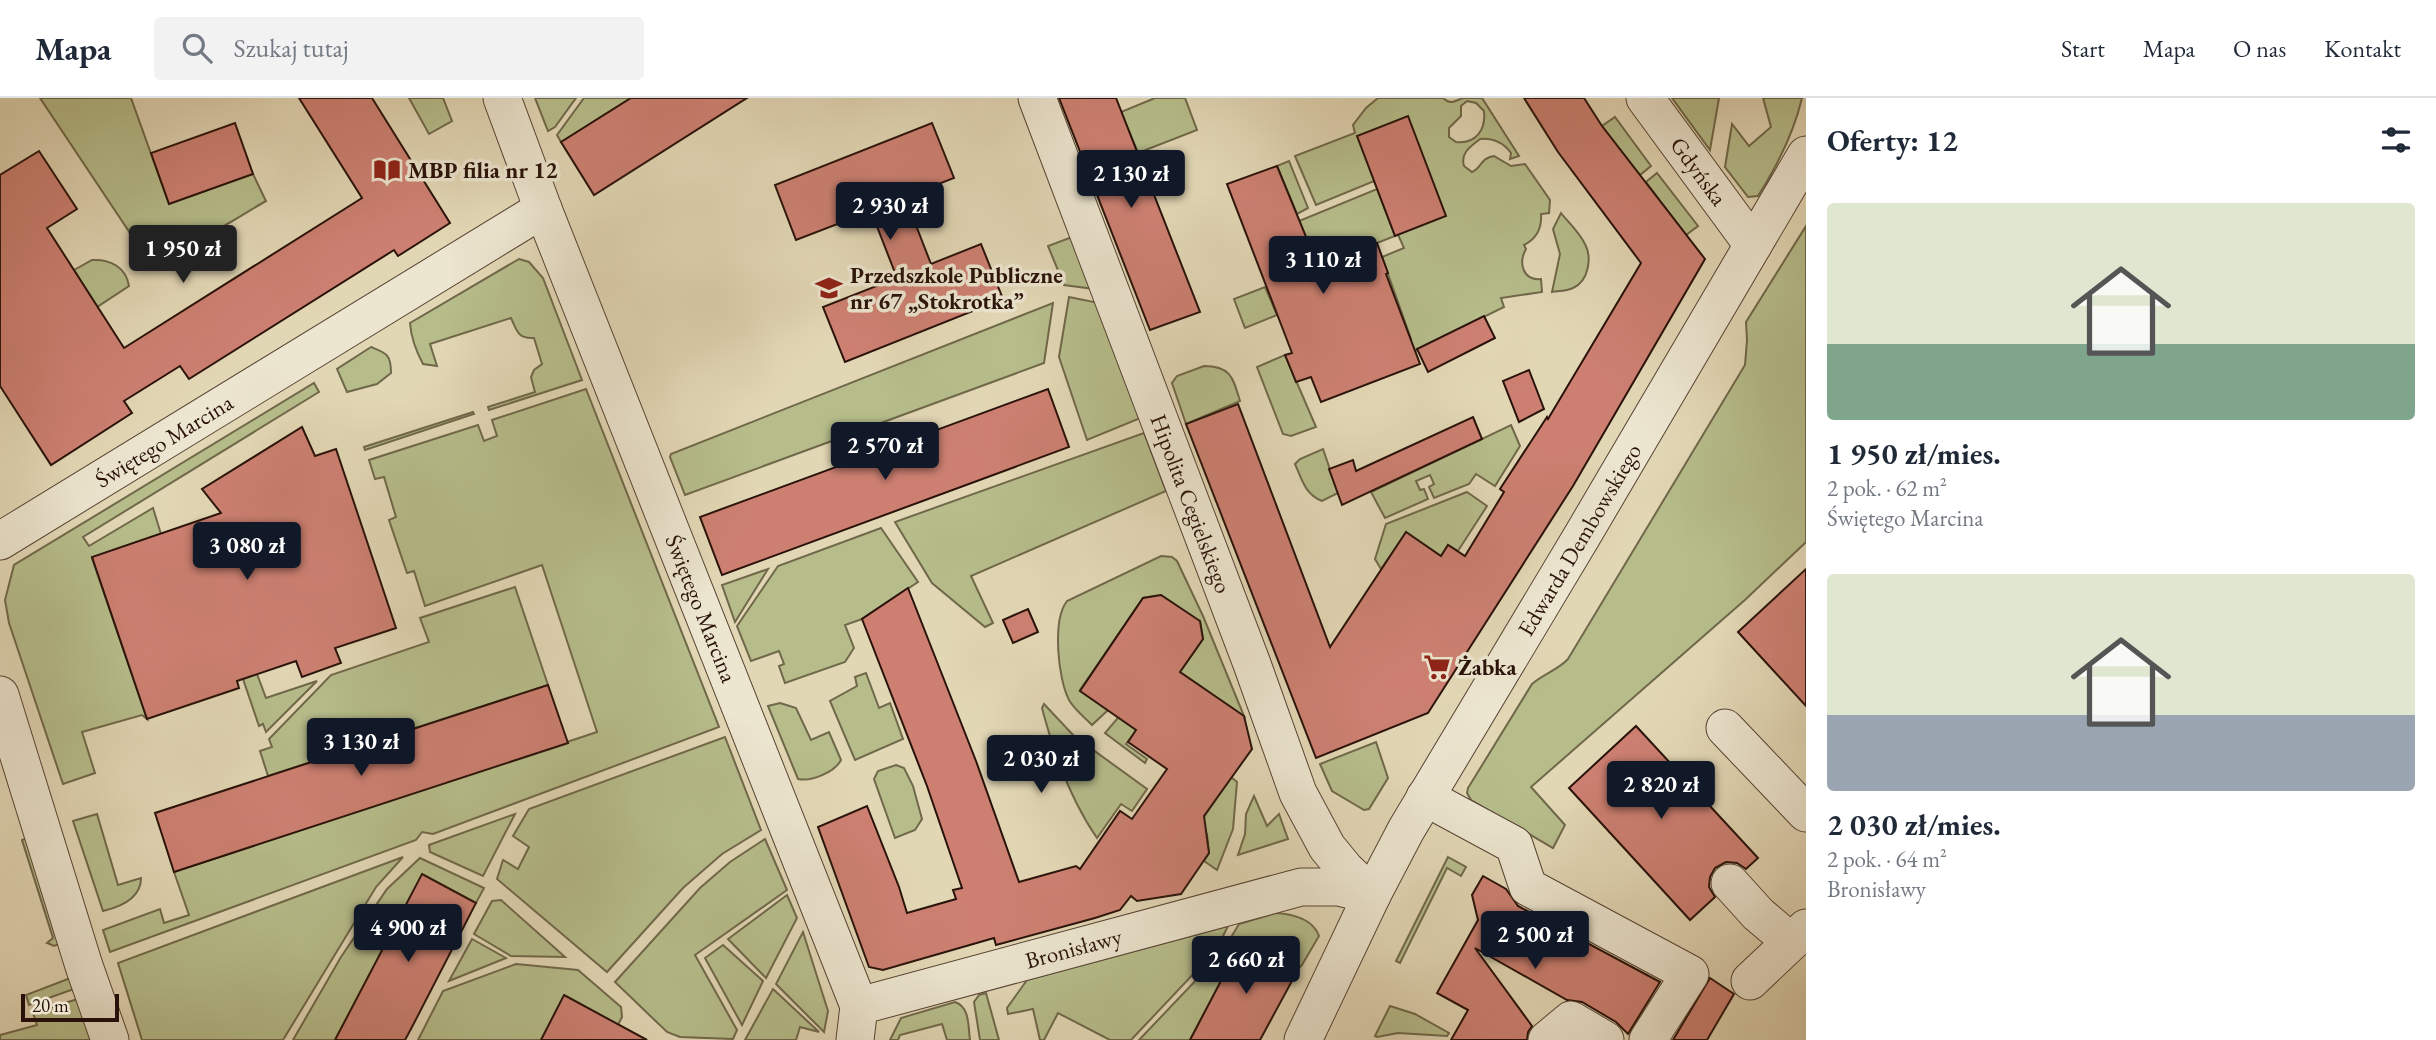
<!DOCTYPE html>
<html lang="pl">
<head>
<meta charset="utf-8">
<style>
	body { margin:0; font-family:"EB Garamond",serif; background:#f2f2f3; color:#1f2937; height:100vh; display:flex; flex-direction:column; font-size:26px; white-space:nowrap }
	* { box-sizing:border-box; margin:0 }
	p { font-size:23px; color:#747a83 }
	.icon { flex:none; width:38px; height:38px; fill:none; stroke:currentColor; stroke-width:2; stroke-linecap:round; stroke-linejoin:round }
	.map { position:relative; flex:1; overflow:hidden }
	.details { display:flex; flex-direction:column; background:#fff; width:630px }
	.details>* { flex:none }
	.scale { position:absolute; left:21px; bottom:18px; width:98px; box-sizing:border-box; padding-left:7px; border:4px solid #291209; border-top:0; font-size:19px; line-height:24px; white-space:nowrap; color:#291209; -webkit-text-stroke:5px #ece5cf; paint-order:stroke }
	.price { position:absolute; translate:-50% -60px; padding:0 16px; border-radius:7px; background:#111827; color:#fff; font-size:23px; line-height:46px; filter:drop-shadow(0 2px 4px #0008) }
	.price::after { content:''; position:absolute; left:50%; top:42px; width:21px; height:16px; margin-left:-10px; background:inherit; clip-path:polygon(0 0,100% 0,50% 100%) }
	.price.on { background:#222; color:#fff }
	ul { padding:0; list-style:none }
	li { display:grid; align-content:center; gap:14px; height:371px; padding:0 21px }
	li span { display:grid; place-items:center; height:217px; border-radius:7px; color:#555 }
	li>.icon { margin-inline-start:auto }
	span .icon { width:126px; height:126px; fill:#fffc; stroke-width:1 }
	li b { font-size:30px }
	h2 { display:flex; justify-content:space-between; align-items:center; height:84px; padding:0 21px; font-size:30px }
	header { display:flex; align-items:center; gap:42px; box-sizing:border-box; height:98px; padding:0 35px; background:#fff; border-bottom:2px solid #e0e1e3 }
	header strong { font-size:33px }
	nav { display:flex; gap:38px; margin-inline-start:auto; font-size:24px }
	.search { width:490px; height:63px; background:#f2f2f3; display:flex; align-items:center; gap:18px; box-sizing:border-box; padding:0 24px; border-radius:7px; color:#747a83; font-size:26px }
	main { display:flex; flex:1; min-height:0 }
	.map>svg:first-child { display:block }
	.green { fill:#b6bd8b; stroke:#70684a; stroke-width:2; fill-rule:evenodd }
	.building { fill:#cd8072; stroke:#291209; stroke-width:2 }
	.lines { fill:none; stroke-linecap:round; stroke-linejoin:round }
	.minor-casing { stroke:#574334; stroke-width:39 }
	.minor { stroke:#ece5cf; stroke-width:37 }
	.labels { text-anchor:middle; stroke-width:7; stroke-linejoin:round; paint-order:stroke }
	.poi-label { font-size:23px; font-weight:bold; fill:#291209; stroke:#ece5cf; text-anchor:start }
	.street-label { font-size:23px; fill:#291209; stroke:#ece5cf }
</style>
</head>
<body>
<header>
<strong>Mapa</strong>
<div class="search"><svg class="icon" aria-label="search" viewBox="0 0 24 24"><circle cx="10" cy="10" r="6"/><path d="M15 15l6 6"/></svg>Szukaj tutaj</div>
<nav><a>Start</a><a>Mapa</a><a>O nas</a><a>Kontakt</a></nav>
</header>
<main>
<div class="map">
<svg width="1806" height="942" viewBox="0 0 1806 942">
	<rect width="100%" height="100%" fill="#e2d7b5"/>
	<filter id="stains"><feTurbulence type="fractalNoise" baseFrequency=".00286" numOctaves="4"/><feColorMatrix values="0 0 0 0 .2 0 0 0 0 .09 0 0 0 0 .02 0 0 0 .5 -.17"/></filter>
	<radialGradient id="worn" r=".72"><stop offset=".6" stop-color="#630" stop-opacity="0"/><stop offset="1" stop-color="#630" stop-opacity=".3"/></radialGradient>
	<g class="green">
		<path d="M 40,0 L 131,0 L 169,106 L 253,76 L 266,103 C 235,120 169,170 136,144 Z"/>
		<polygon points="409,0 443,0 452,23 429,36"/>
		<polygon points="535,0 576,0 555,29 548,33"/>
		<polygon points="584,0 631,0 561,44 557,37"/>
		<polygon points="1155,0 1185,0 1197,32 1138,55 1121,14"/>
		<path d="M 1378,0 L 1443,0 C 1452,8 1455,2 1464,0 C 1469,0 1477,0 1482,0 L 1519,58 L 1510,61 L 1511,55 C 1503,44 1493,40 1480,41 C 1471,48 1460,55 1464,68 L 1472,74 C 1482,70 1480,60 1494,58 L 1511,68 L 1525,66 L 1550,102 L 1549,115 L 1541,116 C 1542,130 1536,141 1524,147 L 1526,151 C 1518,165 1523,183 1541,181 L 1542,194 L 1501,200 L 1504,209 L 1411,255 L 1411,241 L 1382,159 L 1404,150 L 1374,83 L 1316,107 L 1295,58 L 1355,35 L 1353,27 L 1366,10 ZM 1467,3 L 1476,5 L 1484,13 C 1486,32 1476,46 1456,44 L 1449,39 L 1449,30 L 1461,18 L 1461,8 Z"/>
		<polygon points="1672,0 1719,0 1710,52"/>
		<path d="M 1763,0 L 1802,0 C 1794,34 1777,68 1758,98 L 1748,99 L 1725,69 L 1732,26 L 1749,48 L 1771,29 Z"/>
		<polygon points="1615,19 1651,68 1640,77 1602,28"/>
		<polygon points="1289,63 1308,110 1297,116 1277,68"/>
		<polygon points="1657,75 1698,128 1686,137 1646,84"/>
		<polygon points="1377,91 1395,138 1318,168 1299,123"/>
		<path d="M 1561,115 C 1569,125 1579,134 1585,146 C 1592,159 1589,183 1573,190 C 1567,193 1559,193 1552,194 L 1560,156 L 1553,131 Z"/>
		<path d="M 1806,128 L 1806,444 L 1746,501 L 1531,689 L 1565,727 L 1553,750 L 1471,702 L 1467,695 L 1468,690 L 1532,586 C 1543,576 1558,572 1568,561 L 1745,267 L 1747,242 L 1746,224 Z"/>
		<polygon points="1072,139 1094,191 1064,187 1048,148"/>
		<path d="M 519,161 L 529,164 L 543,180 L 582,282 L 489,312 L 488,309 L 535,294 L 531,279 L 534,272 L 542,266 L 534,240 C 518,241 517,233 511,220 L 430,246 L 437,268 L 423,266 C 416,253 411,239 410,225 Z"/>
		<path d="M 92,162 C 110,161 126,169 129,188 L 97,209 L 74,172 Z"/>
		<polygon points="1265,189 1277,217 1245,230 1234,201"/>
		<polygon points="1069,199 1099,205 1143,319 1087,342 1059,259"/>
		<polygon points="1053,205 1044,265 685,397 670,359 671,356"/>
		<path d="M 371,249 C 386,255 391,256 391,275 L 377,286 L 347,294 L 337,271 Z"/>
		<polygon points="1285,257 1316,329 1291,338 1283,336 1257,269"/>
		<path d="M 1204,268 C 1231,268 1233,280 1240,303 L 1186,326 L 1172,285 L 1177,278 Z"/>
		<polygon points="314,285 319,294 83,439 89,448 153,410 161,436 92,460 147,621 142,617 82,634 95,675 63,686 9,525 5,502 14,467"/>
		<polygon points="586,291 719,629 433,736 422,734 416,742 110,854 103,832 160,811 164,825 189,817 174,774 597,634 542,467 425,508 414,473 407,475 389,422 396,419 384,379 375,381 369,362 478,327 484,343 497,338 492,322"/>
		<polygon points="473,314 474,316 365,352 364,349"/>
		<polygon points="1511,327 1520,348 1495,388 1476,376 1469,386 1434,400 1429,389 1434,386 1430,377 1416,383 1420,392 1424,391 1428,401 1385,420 1371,394"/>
		<polygon points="1144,335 1166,393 971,478 993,525 985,529 932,485 895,424"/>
		<path d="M 1323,351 L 1338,395 L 1322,403 C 1305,396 1302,382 1295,366 L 1300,361 Z"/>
		<polygon points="1467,394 1487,408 1458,453 1448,447 1441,458 1406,435 1381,471 1375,461 1386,426"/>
		<polygon points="881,430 918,484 862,521 845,527 854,550 845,564 785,585 779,568 784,566 779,553 751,563 737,528 778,468"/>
		<path d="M 1161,458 L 1172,459 L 1177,463 L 1203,518 L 1244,618 L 1180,574 L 1203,541 L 1200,524 L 1161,497 L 1143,500 L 1080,592 L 1108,612 L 1092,627 C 1084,619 1074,611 1069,602 C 1058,581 1052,522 1067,503 Z"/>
		<polygon points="768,471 735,524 722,487"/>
		<polygon points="515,489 548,587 268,678 260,653 272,649 269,641 331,577 429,544 420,520"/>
		<polygon points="866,575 879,610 890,605 903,641 855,662 830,603 857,588 855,579"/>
		<polygon points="257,576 266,600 317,583 266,634 263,626 259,628 243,581"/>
		<path d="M 780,605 L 796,610 L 811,642 L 829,634 L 841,662 C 835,674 811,684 798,681 L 768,608 Z"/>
		<path d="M 1044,606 L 1074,638 L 1147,691 L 1132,713 L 1121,706 L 1097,740 C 1070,701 1054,656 1042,610 Z"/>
		<polygon points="1122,615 1140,628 1126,646 1147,661 1145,665 1105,635"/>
		<polygon points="725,639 761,732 722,756 683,790 607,874 497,781 503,762 518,771 529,749 513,738 529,711"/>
		<polygon points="1376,644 1388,680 1369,711 1364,712 1332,693 1320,666"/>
		<polygon points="896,667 904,670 913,688 922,721 915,732 895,740 874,681 878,673"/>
		<polygon points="1231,679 1237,684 1233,731 1217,772 1204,763 1209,755 1207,736 1192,727 1204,719"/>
		<polygon points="1254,698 1267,728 1279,716 1288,741 1238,757 1245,736 1246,716"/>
		<path d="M 97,716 L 118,787 L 141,780 C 141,801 120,809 103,813 L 73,723 Z"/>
		<polygon points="515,716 483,778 430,754 429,747"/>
		<polygon points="29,739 62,845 54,848 47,845 53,840 22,742"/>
		<polygon points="765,741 787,792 695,857 737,932 733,941 680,939 667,934 615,884 700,790 730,764"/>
		<polygon points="403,759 376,789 283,942 142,942 118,865"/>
		<polygon points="1448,759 1466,769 1461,778 1447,770 1400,865 1396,863"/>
		<polygon points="420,760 484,790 476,805 422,777 335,942 293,942 341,859 387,791"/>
		<polygon points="787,797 797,820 766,880 728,841"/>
		<polygon points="501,802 565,859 511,858 474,836 492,803"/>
		<path d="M 1276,815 C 1292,816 1313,821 1319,838 L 1302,867 L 1299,870 L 1243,841 L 1190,942 L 1139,942 L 1221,856 L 1239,826 Z"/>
		<polygon points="1228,828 1216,852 1131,942 1110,942 1058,915 1044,942 1040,942 1033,911 1008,916 1007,910 1027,882"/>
		<polygon points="803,834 828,913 824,934 776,886"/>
		<polygon points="472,841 506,860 449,883"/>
		<polygon points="723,847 763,883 742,927 705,860"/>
		<polygon points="516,866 578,872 621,909 622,919 618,927 564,898 541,942 418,942 443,893"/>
		<polygon points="73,879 77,890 29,907 26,897"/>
		<polygon points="773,891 819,934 800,929 796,942 745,942"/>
		<polygon points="986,895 999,942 980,942 974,904 979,897"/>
		<polygon points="81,900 95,942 0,942 0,937 37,927 33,915"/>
		<path d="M 955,904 C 970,909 968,928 970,942 L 947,942 L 942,926 L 900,937 L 898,942 L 890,942 L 901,920 Z"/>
		<polygon points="1390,908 1415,916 1449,935 1447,938 1398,935 1377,939 1375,938"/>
	</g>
	<g class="building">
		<polygon points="299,0 372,0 450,125 398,158 394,152 189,281 180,268 124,303 132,315 51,367 0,288 0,77 39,53 77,111 47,130 124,250 362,100"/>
		<polygon points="631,0 747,0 594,97 561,44"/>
		<polygon points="1059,0 1116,0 1200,214 1150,232"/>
		<polygon points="1524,0 1584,0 1602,28 1705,161 1573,388 1428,615 1316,660 1186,326 1238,306 1330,549 1406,434 1441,458 1448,447 1465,458 1504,394 1500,391 1547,319 1548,321 1641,165 1558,54"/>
		<polygon points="1408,18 1446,118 1395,138 1357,38"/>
		<polygon points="235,25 253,76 169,106 151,55"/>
		<polygon points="932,25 954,80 905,99 931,166 981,146 1003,201 845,264 823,209 897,180 871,113 796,142 775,87"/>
		<polygon points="1277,68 1318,168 1377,145 1388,175 1386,176 1420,266 1321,304 1311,279 1296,284 1285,257 1292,255 1227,86"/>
		<polygon points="1484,218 1495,240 1428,274 1417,251"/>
		<polygon points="1529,272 1544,311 1519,324 1503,283"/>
		<polygon points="1048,291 1069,349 722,477 700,419"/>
		<polygon points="1473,319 1482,341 1342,407 1329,371 1353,362 1356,373"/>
		<polygon points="302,329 315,358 336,351 396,530 335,550 341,565 302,579 296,563 237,583 239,590 147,621 92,459 221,415 202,391"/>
		<polygon points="1806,471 1806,608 1738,534"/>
		<polygon points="908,490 976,663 1019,784 1076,768 1080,771 1120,713 1132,721 1167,671 1128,644 1136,632 1080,593 1143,500 1161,497 1200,523 1203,541 1180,574 1244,618 1252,651 1204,718 1209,755 1181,796 1137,803 1131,798 1120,812 1095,820 996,847 994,840 883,872 869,869 818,729 867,708 899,789 907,815 956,801 953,792 962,790 927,688 862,521"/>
		<polygon points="1028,511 1038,534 1013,545 1003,522"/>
		<polygon points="548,587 568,645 174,774 155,715"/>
		<polygon points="1636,628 1758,760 1746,771 1737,765 1726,764 1715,770 1710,779 1709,789 1715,799 1690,822 1569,690"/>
		<polygon points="422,776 476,805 412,929 405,942 335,942"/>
		<polygon points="1483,778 1506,791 1518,808 1660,884 1628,936 1616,924 1582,904 1567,902 1475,850 1532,928 1528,934 1527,942 1451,942 1468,912 1437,895 1478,822 1472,797"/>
		<polygon points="1243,841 1299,870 1260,942 1190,942"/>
		<polygon points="1710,880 1734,896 1707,942 1673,942"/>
		<polygon points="564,897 647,942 541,942"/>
	</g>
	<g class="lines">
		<defs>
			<g id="minor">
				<path id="s1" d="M 502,0 L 543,111 L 859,908 L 855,942"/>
				<path id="s2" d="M 1037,0 L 1252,566 L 1298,695 L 1327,749 L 1345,771 L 1372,797"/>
				<path id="s3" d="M 1645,0 L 1753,147"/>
				<path id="s4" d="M 0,443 L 543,111"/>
				<polyline points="0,597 84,868 110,942"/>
				<polyline points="1725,630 1806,715"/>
				<polyline points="1425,699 1514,747 1528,789 1690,876 1648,942"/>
				<polyline points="1730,785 1758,816 1791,844"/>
				<polyline points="1750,883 1806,830"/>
				<path id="s5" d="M 859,908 L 1301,789 L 1339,789 L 1372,797"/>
				<path id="s6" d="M 1303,942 L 1372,797 L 1406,732 L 1582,438 L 1806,57"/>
				<polyline points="1547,942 1571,922 1605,942"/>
			</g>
		</defs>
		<use href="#minor" class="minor-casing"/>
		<use href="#minor" class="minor"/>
	</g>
	<defs>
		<symbol id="library-bare" viewBox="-9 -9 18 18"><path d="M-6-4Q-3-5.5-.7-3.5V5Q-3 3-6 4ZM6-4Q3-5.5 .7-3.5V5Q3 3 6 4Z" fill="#8f2418" stroke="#ece5cf" stroke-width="2.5" paint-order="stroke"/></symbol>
		<symbol id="school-bare" viewBox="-9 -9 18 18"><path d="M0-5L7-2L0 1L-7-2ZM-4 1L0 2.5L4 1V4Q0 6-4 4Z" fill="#8f2418" stroke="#ece5cf" stroke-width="2.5" paint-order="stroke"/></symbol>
		<symbol id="supermarket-bare" viewBox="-9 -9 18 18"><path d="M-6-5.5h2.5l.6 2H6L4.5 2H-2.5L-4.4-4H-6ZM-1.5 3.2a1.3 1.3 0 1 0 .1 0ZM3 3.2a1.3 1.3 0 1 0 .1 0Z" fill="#8f2418" stroke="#ece5cf" stroke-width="2.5" paint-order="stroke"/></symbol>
	</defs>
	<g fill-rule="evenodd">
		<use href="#library-bare" x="368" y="53" width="38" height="38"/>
		<use href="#school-bare" x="810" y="171" width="38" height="38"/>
		<use href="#supermarket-bare" x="1418" y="550" width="38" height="38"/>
	</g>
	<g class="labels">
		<g class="poi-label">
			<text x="408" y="80">MBP filia nr 12</text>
			<text x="850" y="185">Przedszkole Publiczne<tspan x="850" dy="26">nr 67 „Stokrotka”</tspan></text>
			<text x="1458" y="577">Żabka</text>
		</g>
		<g class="street-label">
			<text dy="8" stroke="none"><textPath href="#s3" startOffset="91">Gdyńska</textPath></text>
			<text dy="8" stroke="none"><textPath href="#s4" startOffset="192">Świętego Marcina</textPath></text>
			<text dy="8" stroke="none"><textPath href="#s2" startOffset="434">Hipolita Cegielskiego</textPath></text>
			<text dy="8" stroke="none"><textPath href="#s6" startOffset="572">Edwarda Dembowskiego</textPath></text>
			<text dy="8" stroke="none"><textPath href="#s1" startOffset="548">Świętego Marcina</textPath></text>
			<text dy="8" stroke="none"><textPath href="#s5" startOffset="222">Bronisławy</textPath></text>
		</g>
	</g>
	<rect width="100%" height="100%" filter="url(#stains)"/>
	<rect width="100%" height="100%" fill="url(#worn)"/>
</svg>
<div class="scale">20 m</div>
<b class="price" style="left:1131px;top:112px">2 130 zł</b>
<b class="price" style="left:890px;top:144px">2 930 zł</b>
<b class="price on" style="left:183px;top:187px">1 950 zł</b>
<b class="price" style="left:1323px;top:198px">3 110 zł</b>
<b class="price" style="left:885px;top:384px">2 570 zł</b>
<b class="price" style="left:247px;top:484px">3 080 zł</b>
<b class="price" style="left:361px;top:680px">3 130 zł</b>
<b class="price" style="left:1041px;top:697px">2 030 zł</b>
<b class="price" style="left:1661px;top:723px">2 820 zł</b>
<b class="price" style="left:408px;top:866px">4 900 zł</b>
<b class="price" style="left:1535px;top:873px">2 500 zł</b>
<b class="price" style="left:1246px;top:898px">2 660 zł</b>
</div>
<section class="details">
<h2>Oferty: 12<svg class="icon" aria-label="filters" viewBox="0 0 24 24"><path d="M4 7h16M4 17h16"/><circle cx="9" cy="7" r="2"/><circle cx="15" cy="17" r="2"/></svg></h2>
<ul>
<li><span style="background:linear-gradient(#dfe7d0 65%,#7fa58c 0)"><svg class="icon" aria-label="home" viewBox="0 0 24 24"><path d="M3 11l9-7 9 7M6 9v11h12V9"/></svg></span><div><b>1 950 zł/mies.</b><p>2 pok. · 62 m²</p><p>Świętego Marcina</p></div></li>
<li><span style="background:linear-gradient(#dfe7d0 65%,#9aa5b1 0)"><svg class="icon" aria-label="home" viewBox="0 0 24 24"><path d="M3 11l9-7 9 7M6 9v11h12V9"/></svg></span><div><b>2 030 zł/mies.</b><p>2 pok. · 64 m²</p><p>Bronisławy</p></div></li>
</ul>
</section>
</main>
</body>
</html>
